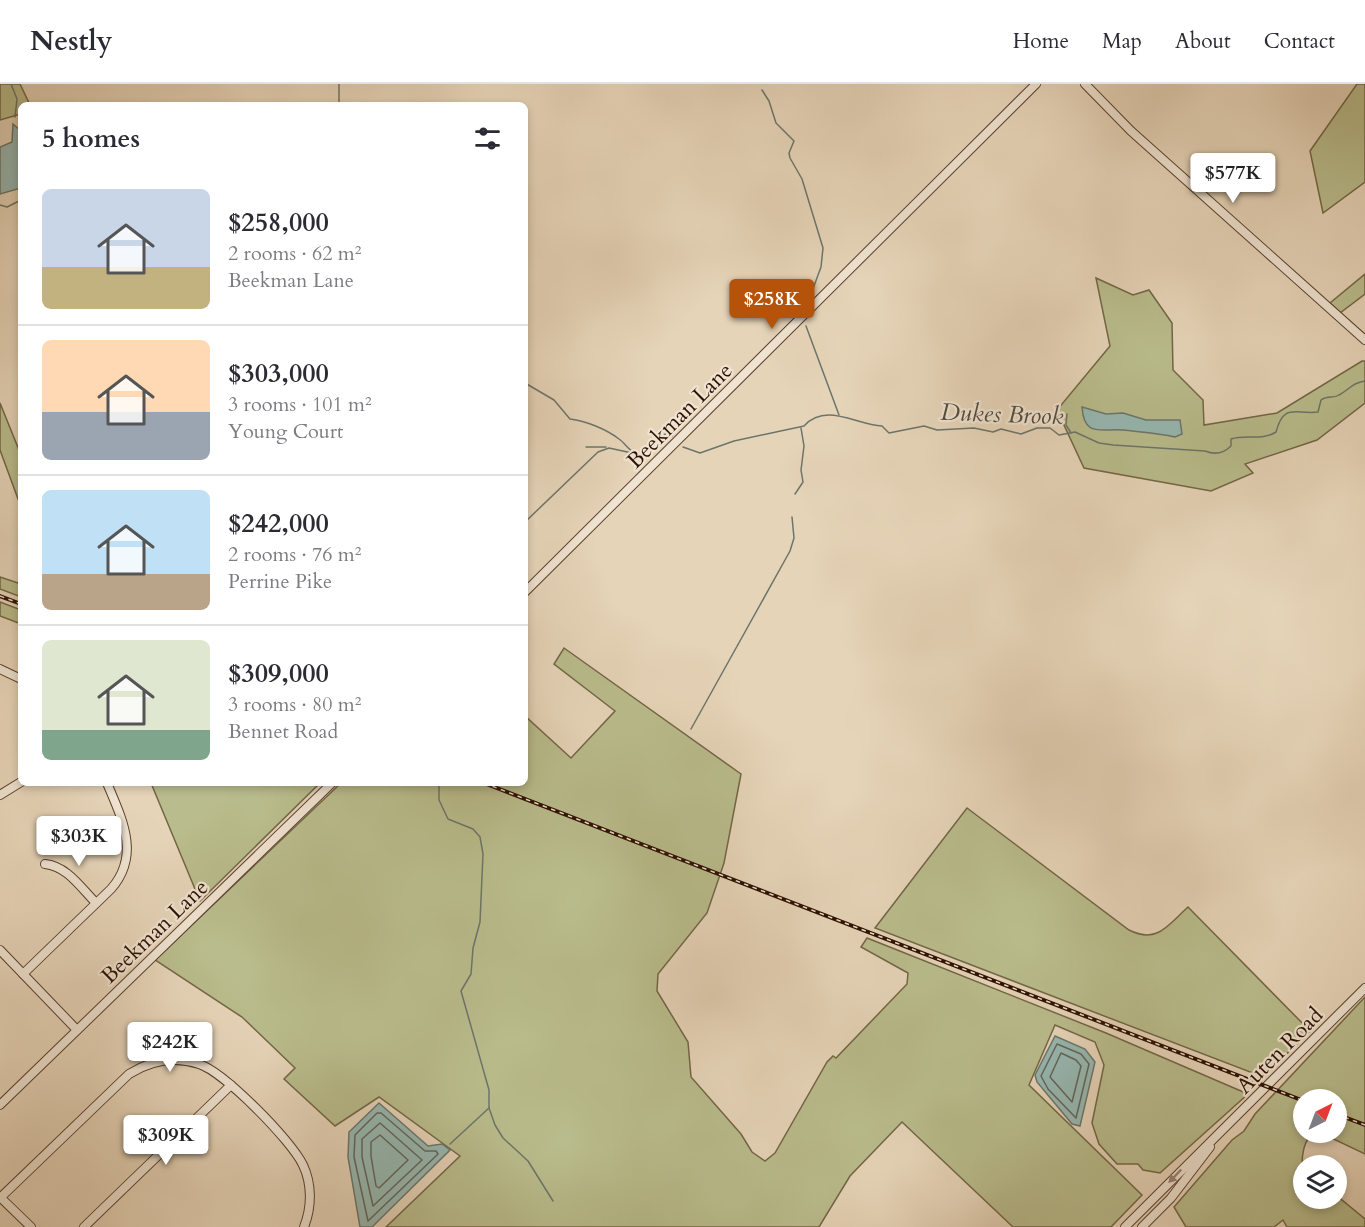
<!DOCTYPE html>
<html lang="en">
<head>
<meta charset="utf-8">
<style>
	body { margin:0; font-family:Cardo,serif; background:#f2f2f3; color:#2b2b33; height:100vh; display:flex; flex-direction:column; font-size:22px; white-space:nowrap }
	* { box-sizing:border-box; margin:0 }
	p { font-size:20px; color:#7c7c81 }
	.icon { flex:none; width:33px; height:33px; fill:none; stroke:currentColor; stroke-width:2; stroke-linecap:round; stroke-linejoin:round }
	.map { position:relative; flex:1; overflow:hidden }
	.side { position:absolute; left:18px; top:18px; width:510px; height:684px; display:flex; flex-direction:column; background:#fff; border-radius:9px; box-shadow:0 3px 9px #0003 }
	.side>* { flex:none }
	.needle { width:39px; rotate:42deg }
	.fabs { position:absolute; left:1293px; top:1005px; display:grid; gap:12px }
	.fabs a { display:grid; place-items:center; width:54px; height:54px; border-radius:50%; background:#fff; box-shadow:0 3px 9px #0003; font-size:30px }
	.price { position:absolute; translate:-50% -51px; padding:0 14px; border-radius:6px; background:#fff; color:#222; font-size:20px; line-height:39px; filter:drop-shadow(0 2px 3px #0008) }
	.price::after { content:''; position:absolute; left:50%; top:36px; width:18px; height:14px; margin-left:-9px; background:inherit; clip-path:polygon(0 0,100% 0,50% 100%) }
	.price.current { background:#b45309; color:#fff }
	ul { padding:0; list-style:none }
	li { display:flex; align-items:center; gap:18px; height:150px; padding:0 24px }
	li+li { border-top:2px solid #e1e1e2 }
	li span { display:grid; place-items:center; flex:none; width:168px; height:120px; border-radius:9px; color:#555 }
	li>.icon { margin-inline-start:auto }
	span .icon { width:72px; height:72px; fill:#fffc; stroke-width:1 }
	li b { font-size:26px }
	h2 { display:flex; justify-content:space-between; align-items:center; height:72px; padding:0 24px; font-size:26px }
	header { display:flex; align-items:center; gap:36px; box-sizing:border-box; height:84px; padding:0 30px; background:#fff; border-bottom:2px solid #e1e1e2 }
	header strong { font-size:28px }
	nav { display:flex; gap:33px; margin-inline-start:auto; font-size:21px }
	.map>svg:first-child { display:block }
	.green { fill:#b9bc8c; stroke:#736646; stroke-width:1.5 }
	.water { fill:#96b8b2; stroke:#6c756b; stroke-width:1.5 }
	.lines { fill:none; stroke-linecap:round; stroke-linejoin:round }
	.shore { stroke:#626459; stroke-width:1.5 }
	.stream { stroke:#6c756b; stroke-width:1.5 }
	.minor-casing { stroke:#5b412e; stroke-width:10 }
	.minor { stroke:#efe3d1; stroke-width:8 }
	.rail-casing { stroke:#2d1000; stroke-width:4 }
	.rail { stroke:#efe3d1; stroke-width:1.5; stroke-dasharray:4.5; stroke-linecap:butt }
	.oneway { fill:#988473 }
	.labels { text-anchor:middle; stroke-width:4.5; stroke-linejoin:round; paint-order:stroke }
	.street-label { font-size:22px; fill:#2d1000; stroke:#efe3d1 }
	.water-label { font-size:24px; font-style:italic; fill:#524b3e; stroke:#efe3d1 }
</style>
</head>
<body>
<header>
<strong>Nestly</strong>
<nav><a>Home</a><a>Map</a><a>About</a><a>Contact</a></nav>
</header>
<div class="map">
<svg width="1365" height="1143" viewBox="0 0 1365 1143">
	<rect width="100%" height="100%" fill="#e6d4b8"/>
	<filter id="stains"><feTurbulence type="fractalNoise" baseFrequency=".00333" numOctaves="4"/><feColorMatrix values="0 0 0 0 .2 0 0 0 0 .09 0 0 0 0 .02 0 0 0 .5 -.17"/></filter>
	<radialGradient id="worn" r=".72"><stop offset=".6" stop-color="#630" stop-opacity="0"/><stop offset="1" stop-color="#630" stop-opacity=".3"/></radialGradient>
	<g class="green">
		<polygon points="0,0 20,0 30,21 21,21 21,30 0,36"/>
		<polygon points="1357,0 1365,0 1365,98 1323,129 1310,67"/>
		<polygon points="1365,190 1365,210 1340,229 1330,219"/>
		<polygon points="1096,194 1133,211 1149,206 1172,239 1173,286 1203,316 1204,341 1277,329 1362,277 1365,277 1365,319 1317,356 1245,380 1253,389 1211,407 1084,384 1057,326 1110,262"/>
		<polygon points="0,319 21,371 21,423 0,366"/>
		<polygon points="0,493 21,500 21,513 0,505"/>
		<polygon points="0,518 21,526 21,540 0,532"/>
		<polygon points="564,564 741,690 724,779 707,829 658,890 657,907 688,958 691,993 741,1050 752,1068 765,1077 775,1069 827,978 833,972 836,974 907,900 908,889 861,863 867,854 1106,949 1248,1010 1160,1089 1143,1086 1138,1080 1117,1080 1099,1060 1092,1039 1104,981 1095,958 1055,941 1029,1001 1142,1111 1111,1143 1013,1143 902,1038 850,1092 819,1143 386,1143 460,1072 379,1013 335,1042 284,995 295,984 242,933 155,876 341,699 525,699 525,632 571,674 615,627 554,580"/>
		<polygon points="151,699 320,699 200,817"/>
		<path d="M 967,724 L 1129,846 C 1157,860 1167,842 1188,823 L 1310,947 L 1263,993 L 875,844 Z"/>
		<path d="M 1365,913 L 1365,1070 L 1321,1049 L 1336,1048 L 1336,1016 L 1304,1016 L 1304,1048 L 1313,1049 C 1296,1064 1304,1093 1304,1114 L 1336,1114 L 1337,1112 L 1365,1135 L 1365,1143 L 1287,1143 L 1283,1136 L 1274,1143 L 1186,1143 L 1174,1123 L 1232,1056 L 1244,1047 L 1255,1030 Z"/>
	</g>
	<g class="water">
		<polygon points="13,40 20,46 21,104 0,110 0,63 12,58"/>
		<path d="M 1082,323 L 1106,330 L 1123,329 L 1146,336 L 1180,336 L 1182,350 L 1175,353 C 1158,349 1140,348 1123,346 C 1101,344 1084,354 1082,323 Z"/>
		<polygon points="1055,952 1085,965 1095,978 1080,1042 1072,1040 1037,998 1035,991"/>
		<polygon points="379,1019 428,1062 442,1060 450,1066 372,1143 360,1143 348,1073 349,1048"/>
	</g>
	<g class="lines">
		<g class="shore">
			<polygon points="1057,960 1081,970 1089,980 1076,1034 1048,1005 1041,992"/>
			<polygon points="1061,969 1076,976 1081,982 1072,1018 1050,993"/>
			<polygon points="377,1029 381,1029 425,1067 436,1067 438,1070 368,1137 354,1073 355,1051"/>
			<polygon points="380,1039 422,1076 373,1122 362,1073 362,1055"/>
			<polygon points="380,1051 408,1076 379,1104 376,1102 371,1072 371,1058"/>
		</g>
		<g class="stream">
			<polyline points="11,0 17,15 15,33"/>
			<polyline points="339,0 339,21"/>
			<polyline points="762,6 769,17 776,39 794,57 789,69 790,74 802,95 823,164 821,183 807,221"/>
			<polyline points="0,121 7,123 21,116"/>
			<polyline points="806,242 839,331"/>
			<path d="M 525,299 L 554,316 L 570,335 C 586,337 606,345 619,355 C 625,359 630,368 637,370 C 641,371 647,371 651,368 C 659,363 660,352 669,347 L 672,352"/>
			<polyline points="1067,330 1066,341 1071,349"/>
			<polyline points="586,363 606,363"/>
			<path d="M 683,363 L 700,369 L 734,357 L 804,342 C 826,318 856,341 882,342 L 889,349 L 924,342 L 937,346 L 974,344 L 993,348 L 1001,345 L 1021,350 L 1037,344 L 1050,344 L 1059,351 L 1075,348 L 1099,359 L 1113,361 L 1205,367 C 1215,371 1223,370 1231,362 L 1231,355 C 1245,350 1262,357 1276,348 C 1284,318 1296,331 1318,328 L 1321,316 C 1328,311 1333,315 1339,311 C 1350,305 1352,299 1365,297"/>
			<polyline points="795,410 803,398 801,386 804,362 801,344"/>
			<polyline points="525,438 598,368 609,364 632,369"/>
			<polyline points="691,645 790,467 794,454 792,433"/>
			<polyline points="439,699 439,716 448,735 473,745 480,753 483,770 480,838 473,864 471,890 461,907 489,1006 489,1024 495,1041 503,1054 528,1077 553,1117"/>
			<polyline points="450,1060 489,1024"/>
		</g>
		<defs>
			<g id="minor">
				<polyline points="1085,0 1131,47 1365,256"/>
				<polyline points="525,508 1036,0"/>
				<polyline points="0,585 21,595"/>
				<polyline points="0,711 21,698"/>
				<path d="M 45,780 C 67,782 81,804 96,819"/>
				<polyline points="0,866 77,946"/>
				<path d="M 23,890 L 111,805 C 141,771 122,735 107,699"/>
				<polyline points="0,1021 332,699"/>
				<path d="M 0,1114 L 129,990 C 150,977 174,972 199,980 C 224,988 291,1056 303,1081 C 312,1100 312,1123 304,1143"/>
				<polyline points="1,1114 31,1143"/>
				<polyline points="84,1143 231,1001"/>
				<polyline points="1125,1143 1365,904"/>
				<polyline points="1142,1143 1171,1114 1210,1063"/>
			</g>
		</defs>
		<use href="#minor" class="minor-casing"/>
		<use href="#minor" class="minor"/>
		<defs>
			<g id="rail">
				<polyline points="0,512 21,520"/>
				<polyline points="484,699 1304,1017"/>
				<polyline points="1336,1030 1365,1041"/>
			</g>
		</defs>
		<use href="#rail" class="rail-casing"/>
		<use href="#rail" class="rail"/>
	</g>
	<defs><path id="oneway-solid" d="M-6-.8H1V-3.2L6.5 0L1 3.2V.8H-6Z" transform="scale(1.5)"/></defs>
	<use class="oneway" href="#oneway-solid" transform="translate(1175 1092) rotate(134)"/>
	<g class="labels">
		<g class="street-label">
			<text transform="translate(679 331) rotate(-45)" y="8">Beekman Lane</text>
			<text transform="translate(154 847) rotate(-44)" y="8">Beekman Lane</text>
			<text transform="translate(1279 966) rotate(-45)" y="8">Auten Road</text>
		</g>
		<g class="water-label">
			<text transform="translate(1002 330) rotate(2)" y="8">Dukes Brook</text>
		</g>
	</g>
	<rect width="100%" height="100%" filter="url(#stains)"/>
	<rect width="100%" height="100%" fill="url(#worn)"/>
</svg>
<div class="fabs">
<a><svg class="needle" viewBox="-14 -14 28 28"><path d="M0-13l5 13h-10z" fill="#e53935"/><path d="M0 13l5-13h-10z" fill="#7c7c81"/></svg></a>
<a><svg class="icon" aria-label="layers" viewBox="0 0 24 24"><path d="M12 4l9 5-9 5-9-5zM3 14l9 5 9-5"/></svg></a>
</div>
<b class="price" style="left:1233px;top:120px">$577K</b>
<b class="price current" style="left:772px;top:246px">$258K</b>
<b class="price" style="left:79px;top:783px">$303K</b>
<b class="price" style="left:170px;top:989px">$242K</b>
<b class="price" style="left:166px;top:1082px">$309K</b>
<section class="side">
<h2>5 homes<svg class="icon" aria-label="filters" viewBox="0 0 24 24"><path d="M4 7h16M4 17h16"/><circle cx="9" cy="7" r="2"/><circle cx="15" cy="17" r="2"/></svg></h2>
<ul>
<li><span style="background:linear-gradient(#c9d6e8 65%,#c2b280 0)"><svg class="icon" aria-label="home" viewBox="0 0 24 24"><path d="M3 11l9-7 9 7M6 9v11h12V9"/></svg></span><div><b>$258,000</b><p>2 rooms · 62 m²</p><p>Beekman Lane</p></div></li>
<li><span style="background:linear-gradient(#ffd9b3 60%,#9aa5b1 0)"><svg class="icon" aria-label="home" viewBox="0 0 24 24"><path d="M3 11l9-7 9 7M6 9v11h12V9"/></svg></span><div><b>$303,000</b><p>3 rooms · 101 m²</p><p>Young Court</p></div></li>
<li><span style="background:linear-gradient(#bfe0f5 70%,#b9a48a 0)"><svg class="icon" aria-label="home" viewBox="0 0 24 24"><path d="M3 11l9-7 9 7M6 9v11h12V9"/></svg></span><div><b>$242,000</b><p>2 rooms · 76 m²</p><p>Perrine Pike</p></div></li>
<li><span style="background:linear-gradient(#dfe7d0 75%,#7fa58c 0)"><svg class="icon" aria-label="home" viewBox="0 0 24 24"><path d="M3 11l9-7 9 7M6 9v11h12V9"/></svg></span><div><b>$309,000</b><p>3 rooms · 80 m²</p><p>Bennet Road</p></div></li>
</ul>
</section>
</div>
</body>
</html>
